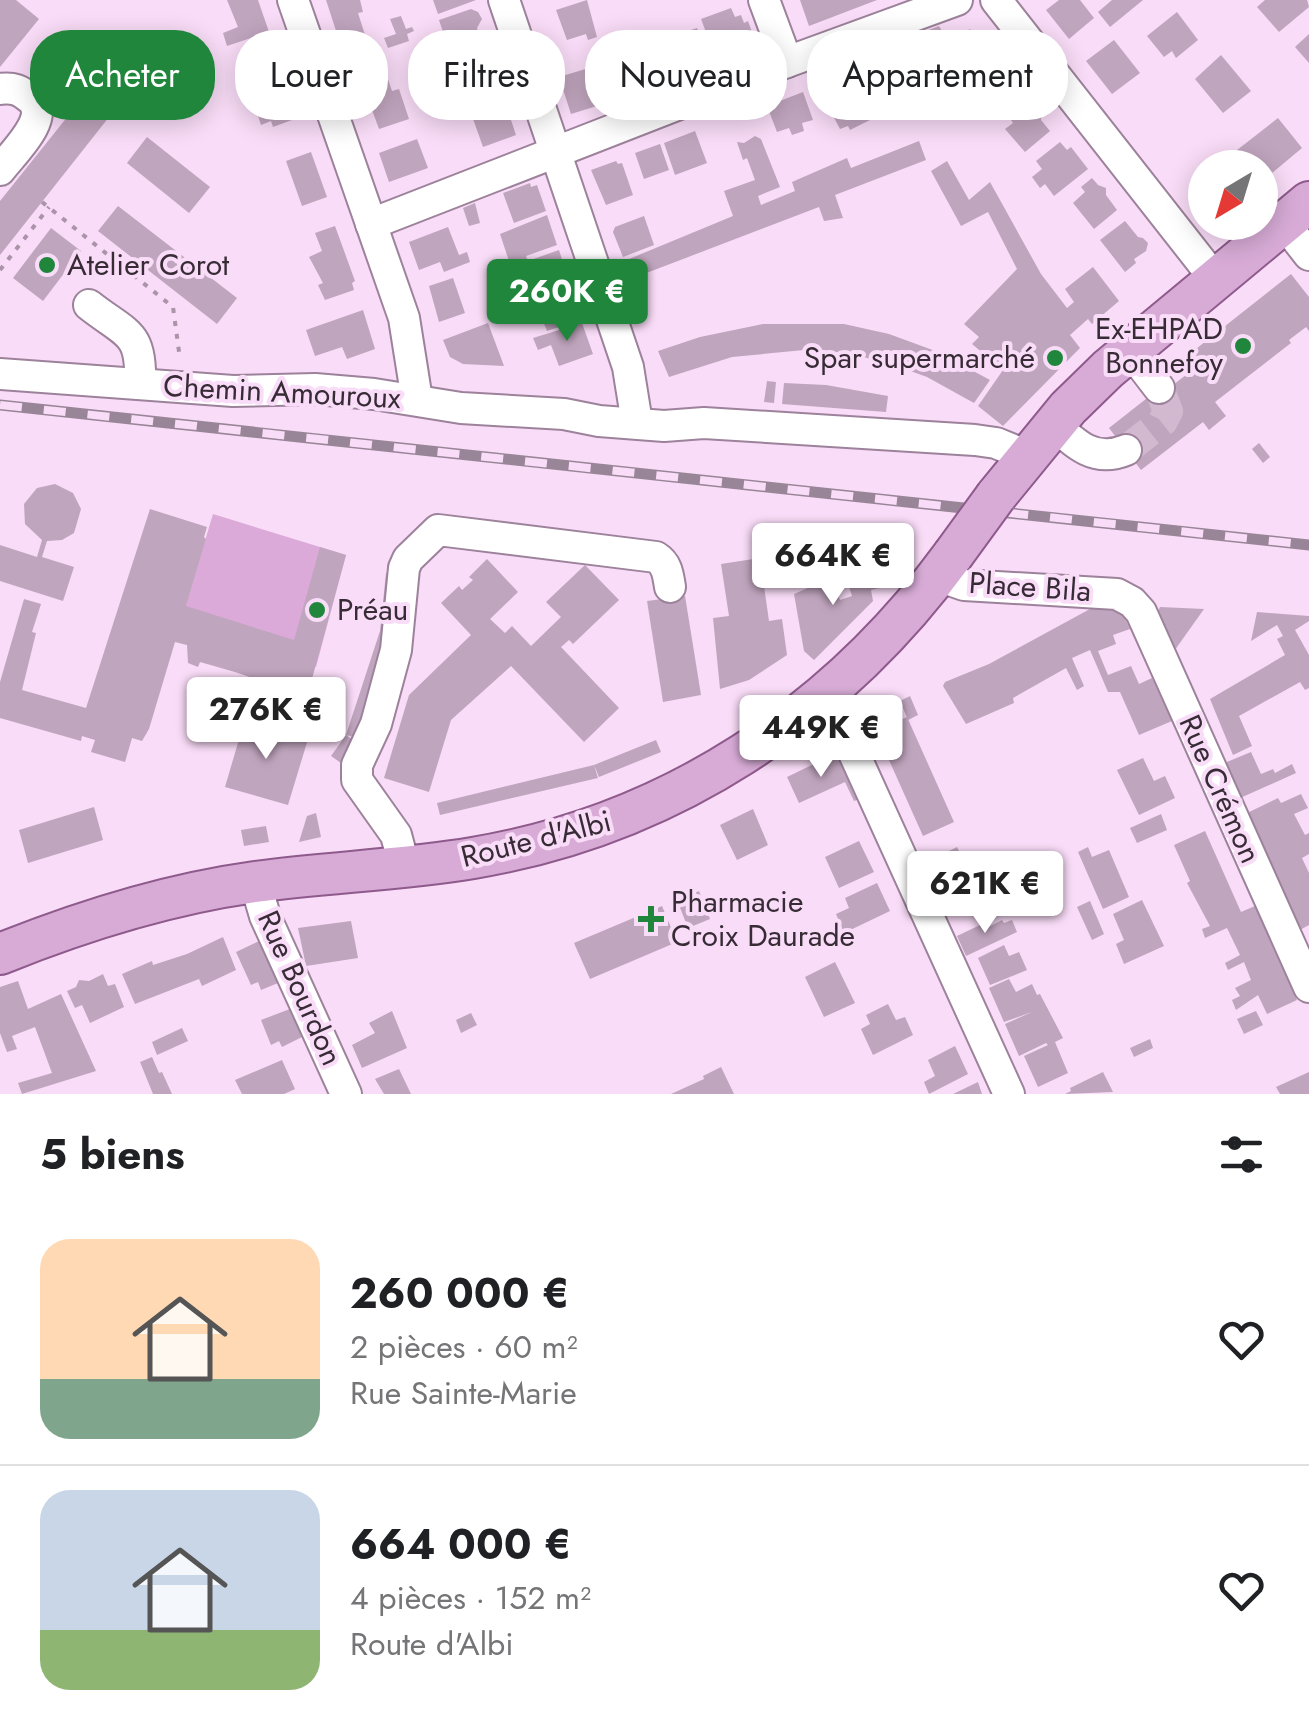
<!DOCTYPE html>
<html lang="fr">
<head>
<meta charset="utf-8">
<style>
	body { margin:0; font-family:Jost,sans-serif; background:#f6f6f6; color:#202124; height:100vh; display:flex; flex-direction:column; font-size:38px; white-space:nowrap }
	* { box-sizing:border-box; margin:0 }
	p { font-size:32px; color:#757577 }
	.icon { flex:none; width:55px; height:55px; fill:none; stroke:currentColor; stroke-width:2; stroke-linecap:round; stroke-linejoin:round }
	.map { position:relative; height:1094px; overflow:hidden }
	.sheet { display:flex; flex-direction:column; background:#fff; flex:1 }
	.sheet>* { flex:none }
	.guide { position:absolute; left:30px; top:30px; width:1250px; height:90px; display:flex; gap:20px }
	.needle { width:65px; rotate:218deg }
	.fabs { position:absolute; left:1188px; top:150px; display:grid; gap:20px }
	.fabs a { display:grid; place-items:center; width:90px; height:90px; border-radius:50%; background:#fff; box-shadow:0 5px 25px #0003; font-size:50px }
	.price { position:absolute; translate:-50% -85px; padding:0 22px; border-radius:10px; background:#fff; color:#222; font-size:32px; line-height:65px; filter:drop-shadow(0 2px 5px #0008) }
	.price::after { content:''; position:absolute; left:50%; top:60px; width:30px; height:22px; margin-left:-15px; background:inherit; clip-path:polygon(0 0,100% 0,50% 100%) }
	.price.on { background:#1f863b; color:#fff }
	ul { padding:0; list-style:none }
	li { display:flex; align-items:center; gap:30px; height:250px; padding:0 40px }
	li+li { border-top:2px solid #e0e0e0 }
	li span { display:grid; place-items:center; flex:none; width:280px; height:200px; border-radius:30px; color:#555 }
	li>.icon { margin-inline-start:auto }
	span .icon { width:120px; height:120px; fill:#fffc; stroke-width:1 }
	li b { font-size:42px }
	h2 { display:flex; justify-content:space-between; align-items:center; height:120px; padding:0 40px; font-size:42px }
	.pill { padding:0 35px; border-radius:40px; background:#fff; box-shadow:0 5px 25px #0003; font-size:35px; line-height:90px }
	.pill.on { background:#1f863b; color:#fff }
	.map>svg:first-child { display:block }
	.green { fill:#dcaad9 }
	.building { fill:#c0a5be }
	.lines { fill:none; stroke-linecap:round; stroke-linejoin:round }
	.minor-tunnel { stroke:#d2b9d0; stroke-width:30; stroke-dasharray:30 15; stroke-linecap:butt }
	.minor-casing { stroke:#9c829a; stroke-width:34 }
	.major-casing { stroke:#8e5a8c; stroke-width:44 }
	.path { stroke:#aa94a8; stroke-width:4; stroke-dasharray:5 8; stroke-linecap:butt }
	.minor { stroke:#fff; stroke-width:30 }
	.major { stroke:#d7abd6; stroke-width:40 }
	.rail-casing { stroke:#998598; stroke-width:11 }
	.rail { stroke:#f9dcf7; stroke-width:8; stroke-dasharray:22; stroke-linecap:butt }
	.major-bridge-casing { stroke:#8e5a8c; stroke-width:44; stroke-linecap:butt }
	.major-bridge { stroke:#d7abd6; stroke-width:40 }
	.poi-dot { fill:#1f863b; stroke:#f9dcf7; stroke-width:4 }
	.labels { text-anchor:middle; stroke-width:8; stroke-linejoin:round; paint-order:stroke }
	.poi-label { font-size:30px; fill:#372c36; stroke:#f9dcf7; text-anchor:start }
	.street-label { font-size:30px; fill:#372c36; stroke:#f9dcf7 }
</style>
</head>
<body>
<div class="map">
<svg width="1309" height="1094" viewBox="0 0 1309 1094">
	<rect width="100%" height="100%" fill="#f9dcf7"/>
	<polygon class="green" points="213,514 346,555 316,667 180,625"/>
	<g class="building">
		<polygon points="0,0 16,0 39,19 0,67"/>
		<polygon points="227,0 258,0 269,32 227,46 223,33 238,27"/>
		<polygon points="326,0 360,0 363,12 358,13 366,38 341,46"/>
		<polygon points="433,0 476,0 438,14"/>
		<polygon points="587,0 597,37 588,40 586,34 567,40 556,10"/>
		<polygon points="800,0 877,0 809,26"/>
		<polygon points="1059,0 1080,0 1094,18 1069,39 1046,10"/>
		<polygon points="1112,0 1143,0 1110,27 1098,12"/>
		<polygon points="1265,0 1307,0 1309,7 1279,32 1257,7"/>
		<polygon points="731,8 735,17 741,15 744,23 748,21 753,35 726,45 734,68 721,72 701,19"/>
		<polygon points="471,9 478,12 482,19 477,28 480,40 474,42 480,59 450,68 441,39 445,38 439,20"/>
		<polygon points="1177,12 1198,40 1176,58 1172,51 1164,57 1147,36"/>
		<polygon points="401,16 406,29 412,27 414,31 407,34 409,41 388,48 384,38 396,34 390,19"/>
		<polygon points="939,26 949,42 970,29 990,61 957,82 932,46 928,48 940,72 912,87 899,64 914,56 905,39"/>
		<polygon points="697,28 709,59 694,65 700,80 686,85 668,38"/>
		<polygon points="136,31 162,50 0,255 0,201"/>
		<polygon points="1309,34 1309,63 1295,47"/>
		<polygon points="1114,40 1140,73 1112,94 1086,61"/>
		<polygon points="639,50 651,86 634,93 638,103 626,108 609,62"/>
		<polygon points="1221,55 1251,91 1223,113 1195,79"/>
		<polygon points="382,61 392,91 399,89 409,119 379,129 372,110 365,112 352,72"/>
		<polygon points="277,65 281,78 285,77 300,117 273,127 271,121 261,125 245,76"/>
		<polygon points="592,67 603,99 598,100 600,105 571,114 559,77"/>
		<polygon points="1007,67 1027,93 1004,111 987,90"/>
		<polygon points="864,73 884,113 850,130 848,126 840,129 829,108 837,104 830,91"/>
		<polygon points="803,92 813,120 802,123 804,131 792,135 789,128 777,132 767,106"/>
		<polygon points="1027,103 1031,108 1042,112 1041,120 1050,131 1025,152 1005,129 1013,123 1009,117"/>
		<polygon points="506,105 516,135 483,147 472,116"/>
		<polygon points="1278,118 1302,148 1265,179 1260,168 1242,168 1232,154"/>
		<polygon points="695,131 707,163 675,175 664,143"/>
		<polygon points="755,136 761,139 780,187 758,196 761,205 795,191 792,182 847,158 851,168 919,141 926,160 835,195 843,218 824,221 819,207 636,277 629,259 733,216 724,191 755,180 747,158 743,160 737,142 744,143"/>
		<polygon points="147,137 210,187 189,213 127,163"/>
		<polygon points="417,139 428,168 389,182 379,153"/>
		<polygon points="1060,142 1067,150 1071,147 1088,169 1054,196 1045,184 1040,188 1032,177 1042,169 1036,161"/>
		<polygon points="660,144 669,170 644,179 635,153"/>
		<polygon points="311,152 327,197 302,206 286,161"/>
		<polygon points="616,161 618,164 622,163 633,195 606,205 591,170"/>
		<polygon points="947,161 969,200 990,182 1041,274 1067,308 1074,302 1065,289 1093,267 1119,301 1092,324 1088,319 1070,335 1080,348 1003,426 978,406 1003,370 972,344 979,337 964,324 1017,269 988,212 961,226 931,171"/>
		<polygon points="1092,178 1098,185 1106,188 1106,195 1117,210 1094,229 1073,203 1085,192 1081,187"/>
		<polygon points="1205,180 1205,211 1203,213 1188,193"/>
		<polygon points="530,183 531,187 537,185 546,211 514,223 503,193"/>
		<polygon points="475,203 480,223 469,226 463,208"/>
		<polygon points="118,206 237,298 217,324 98,231"/>
		<polygon points="547,215 557,245 526,256 528,261 559,250 568,278 546,288 545,285 535,289 531,276 516,282 500,234"/>
		<polygon points="644,216 654,245 623,257 613,232 615,227"/>
		<polygon points="1125,221 1138,237 1143,238 1148,243 1146,251 1134,259 1136,263 1125,272 1100,240"/>
		<polygon points="335,226 355,281 352,283 354,290 325,300 318,285 323,283 309,257 322,251 315,233"/>
		<polygon points="448,227 459,255 467,252 470,262 444,272 440,262 419,270 409,242"/>
		<polygon points="51,228 81,251 43,301 13,278"/>
		<polygon points="1291,274 1309,297 1309,331 1306,327 1289,340 1291,343 1215,402 1226,416 1209,430 1203,422 1141,470 1109,428 1170,380 1173,385 1191,371 1182,360"/>
		<polygon points="453,278 465,313 439,322 429,286"/>
		<polygon points="566,287 582,319 547,331 534,298"/>
		<polygon points="363,310 375,349 347,359 342,347 315,356 306,330"/>
		<polygon points="488,323 504,366 463,364 450,357 443,340"/>
		<polygon points="582,323 593,354 559,366 551,345 538,350 533,338"/>
		<polygon points="763,324 844,324 889,334 938,352 990,380 974,403 927,377 894,365 848,353 804,350 732,357 669,377 658,351 700,337"/>
		<polygon points="767,381 776,382 774,403 764,402"/>
		<polygon points="784,383 826,385 888,396 886,412 782,404"/>
		<polygon points="1259,443 1270,457 1263,463 1252,449"/>
		<polygon points="55,484 73,493 81,509 74,533 62,540 47,541 42,557 74,567 63,601 0,581 0,545 37,557 42,540 25,524 24,504 37,488"/>
		<polygon points="150,509 207,527 204,537 206,539 186,606 294,640 320,547 346,555 307,697 235,672 200,662 198,667 188,663 187,645 175,642 149,729 142,741 132,738 125,762 91,752 95,740 82,736 81,741 0,718 0,682 24,599 41,604 32,632 36,633 22,690 86,708"/>
		<polygon points="779,537 812,541 810,560 782,557"/>
		<polygon points="760,558 769,621 782,619 787,655 749,680 720,689 713,618 729,616 721,564"/>
		<polygon points="487,559 518,592 490,619 505,633 512,626 531,646 561,617 546,602 585,565 619,600 573,644 569,640 561,647 619,708 584,742 511,666 451,720 429,792 384,778 409,695 471,635 441,603 459,586 462,590 473,580 469,577"/>
		<polygon points="871,560 879,588 871,590 873,601 814,660 804,651 794,594 831,578 840,600 852,596 843,568"/>
		<polygon points="386,573 398,574 392,632 380,631"/>
		<polygon points="685,596 701,695 663,702 647,601"/>
		<polygon points="1101,603 1119,605 1130,629 1113,635 1116,644 1098,651 1108,675 1131,666 1139,684 1152,678 1172,721 1139,735 1120,692 1108,692 1090,650 1072,658 1084,686 1077,690 1066,668 1013,698 1014,703 966,724 943,686 945,682 989,664"/>
		<polygon points="1160,607 1204,609 1172,654 1155,618"/>
		<polygon points="1257,612 1309,616 1309,621 1295,630 1309,655 1309,688 1305,690 1300,682 1239,716 1252,746 1233,755 1210,699 1285,655 1277,639 1283,636 1277,625 1251,641"/>
		<polygon points="380,631 392,635 358,738 346,735 356,742 341,763 331,756 346,735"/>
		<polygon points="910,696 918,715 908,720 900,701"/>
		<polygon points="907,717 954,822 923,836 876,731"/>
		<polygon points="245,719 308,739 288,805 225,787"/>
		<polygon points="656,740 661,752 599,777 594,765 598,778 440,815 437,803 594,765"/>
		<polygon points="1251,752 1261,774 1273,769 1275,773 1292,764 1296,773 1238,799 1222,764"/>
		<polygon points="840,756 860,799 854,801 845,782 799,803 787,777 820,761 821,766"/>
		<polygon points="1143,758 1154,781 1165,776 1175,798 1139,815 1117,770"/>
		<polygon points="1301,794 1308,808 1294,814 1305,835 1309,833 1309,854 1302,858 1309,873 1309,925 1298,931 1245,814 1278,798 1281,803"/>
		<polygon points="94,807 103,840 28,863 19,830"/>
		<polygon points="753,809 768,845 737,860 720,825"/>
		<polygon points="316,813 321,837 299,842 307,816"/>
		<polygon points="1161,814 1167,830 1137,843 1130,828"/>
		<polygon points="266,826 269,842 244,846 241,830"/>
		<polygon points="1205,831 1241,912 1255,906 1297,1000 1267,1014 1258,995 1236,1010 1232,1000 1240,996 1235,988 1251,980 1244,962 1228,970 1225,963 1240,955 1227,928 1205,938 1202,929 1210,926 1187,883 1190,881 1174,845"/>
		<polygon points="859,841 874,872 839,888 825,857"/>
		<polygon points="957,847 973,880 985,875 989,884 952,901 933,859"/>
		<polygon points="1088,847 1092,857 1109,850 1129,897 1103,909 1078,852"/>
		<polygon points="877,883 890,911 844,933 836,914 849,908 845,898"/>
		<polygon points="699,891 710,919 688,928 677,900"/>
		<polygon points="1142,900 1164,946 1124,964 1116,944 1124,940 1113,914"/>
		<polygon points="1090,901 1104,934 1092,940 1077,907"/>
		<polygon points="662,906 677,942 590,979 574,943"/>
		<polygon points="1002,920 1004,923 1012,920 1017,932 966,956 957,936 980,925 983,930"/>
		<polygon points="351,921 358,958 306,966 298,928"/>
		<polygon points="223,937 236,970 202,986 199,979 135,1004 122,974 152,961 153,965 187,954"/>
		<polygon points="259,941 278,983 261,990 258,982 251,985 236,952"/>
		<polygon points="1004,945 1009,956 1019,952 1027,970 990,985 978,958"/>
		<polygon points="835,962 855,1003 824,1017 805,977"/>
		<polygon points="103,974 108,986 115,984 124,1007 90,1023 82,1005 75,1008 67,991 76,987 79,980 89,981"/>
		<polygon points="1009,979 1016,992 1032,984 1037,995 1040,994 1063,1038 1055,1042 1068,1073 1038,1087 1024,1056 1048,1045 1046,1043 1019,1056 1005,1024 1032,1012 1004,1022 989,988"/>
		<polygon points="18,981 28,1009 61,994 96,1071 22,1094 18,1083 52,1073 35,1027 12,1036 17,1049 7,1052 0,1033 0,987"/>
		<polygon points="888,1004 896,1020 905,1017 913,1035 873,1055 861,1029 870,1024 866,1015"/>
		<polygon points="290,1009 302,1037 282,1047 279,1041 271,1045 261,1020"/>
		<polygon points="392,1011 407,1048 362,1068 352,1045 375,1033 369,1023"/>
		<polygon points="1256,1011 1263,1025 1244,1034 1237,1019"/>
		<polygon points="471,1013 477,1025 461,1033 456,1020"/>
		<polygon points="182,1028 188,1041 157,1055 152,1042"/>
		<polygon points="1150,1039 1153,1048 1134,1057 1130,1048"/>
		<polygon points="955,1046 968,1074 929,1094 924,1082 935,1076 928,1060"/>
		<polygon points="152,1057 159,1073 162,1072 172,1094 153,1094 140,1062"/>
		<polygon points="282,1060 295,1089 284,1094 242,1094 235,1080"/>
		<polygon points="721,1067 734,1094 671,1094 704,1079 703,1076"/>
		<polygon points="399,1069 411,1094 384,1094 375,1079"/>
		<polygon points="1103,1072 1113,1092 1065,1094 1071,1091 1070,1088"/>
		<polygon points="1309,1072 1309,1094 1280,1094 1276,1087"/>
		<polygon points="978,1082 982,1094 953,1094"/>
	</g>
	<g class="lines">
		<polyline class="minor-tunnel" points="1126,450 1163,421 1168,411 1159,388"/>
		<defs>
			<g id="minor">
				<polyline points="293,0 404,318 417,400"/>
				<polyline points="504,0 628,367 637,423"/>
				<polyline points="764,0 787,62"/>
				<polyline points="996,0 1215,279"/>
				<path d="M 0,89 C 13,87 20,90 31,99 C 52,117 12,154 0,170"/>
				<polyline points="1284,223 1309,255"/>
				<polyline points="371,224 787,62 957,0"/>
				<path d="M 89,305 C 127,335 142,331 140,384"/>
				<polyline points="1129,349 1159,388"/>
				<polyline points="0,374 233,391 315,389 374,394 461,408 564,414 599,421 664,426 704,423 975,440 996,443 1028,456"/>
				<path d="M 1054,424 C 1076,445 1095,463 1126,450"/>
				<polyline points="938,576 964,585 1117,594 1132,602 1141,612 1309,987"/>
				<polyline points="827,694 1009,1094"/>
				<path d="M 404,865 L 396,835 L 357,780 L 357,765 L 376,724 L 396,650 L 404,568 L 408,559 L 438,530 L 656,557 C 667,564 668,574 670,587"/>
				<polyline points="255,882 265,916 346,1094"/>
			</g>
			<g id="major">
				<polyline points="996,496 1068,408 1108,369 1309,202"/>
				<path d="M 0,954 C 82,921 168,894 255,882 C 327,872 401,870 473,858 C 670,825 836,715 953,555"/>
			</g>
		</defs>
		<use href="#minor" class="minor-casing"/>
		<use href="#major" class="major-casing"/>
		<g class="path">
			<polyline points="42,202 173,307 180,359"/>
			<polyline points="0,270 49,207"/>
		</g>
		<use href="#minor" class="minor"/>
		<use href="#major" class="major"/>
		<defs>
			<polyline id="rail" points="0,405 1309,545"/>
		</defs>
		<use href="#rail" class="rail-casing"/>
		<use href="#rail" class="rail"/>
		<defs>
			<polyline id="major-bridge" points="953,555 996,496"/>
		</defs>
		<use href="#major-bridge" class="major-bridge-casing"/>
		<use href="#major-bridge" class="major-bridge"/>
	</g>
	<g class="poi-dot">
		<circle cx="47" cy="265" r="10"/>
		<circle cx="1243" cy="346" r="10"/>
		<circle cx="1055" cy="358" r="10"/>
		<circle cx="317" cy="610" r="10"/>
		<path d="M646 904h10v10h10v10h-10v10h-10v-10h-10v-10h10z"/>
	</g>
	<g class="labels">
		<g class="poi-label">
			<text x="67" y="275">Atelier Corot</text>
			<text x="1223" y="339" text-anchor="end">Ex-EHPAD<tspan x="1223" dy="34">Bonnefoy</tspan></text>
			<text x="1035" y="368" text-anchor="end">Spar supermarché</text>
			<text x="337" y="620">Préau</text>
			<text x="671" y="912">Pharmacie<tspan x="671" dy="34">Croix Daurade</tspan></text>
		</g>
		<g class="street-label">
			<text transform="translate(282 392) rotate(3)" y="10">Chemin Amouroux</text>
			<text transform="translate(1030 587) rotate(4)" y="10">Place Bila</text>
			<text transform="translate(1220 789) rotate(66)" y="10">Rue Crémon</text>
			<text transform="translate(536 839) rotate(-14)" y="10">Route d'Albi</text>
			<text transform="translate(300 988) rotate(66)" y="10">Rue Bourdon</text>
		</g>
	</g>
</svg>
<div class="fabs">
<a><svg class="needle" viewBox="-14 -14 28 28"><path d="M0-13l5 13h-10z" fill="#e53935"/><path d="M0 13l5-13h-10z" fill="#757577"/></svg></a>
</div>
<b class="price on" style="left:567px;top:344px">260K €</b>
<b class="price" style="left:833px;top:608px">664K €</b>
<b class="price" style="left:266px;top:762px">276K €</b>
<b class="price" style="left:821px;top:780px">449K €</b>
<b class="price" style="left:985px;top:936px">621K €</b>
<div class="guide">
<a class="pill on">Acheter</a>
<a class="pill">Louer</a>
<a class="pill">Filtres</a>
<a class="pill">Nouveau</a>
<a class="pill">Appartement</a>
</div>
</div>
<section class="sheet">
<h2>5 biens<svg class="icon" aria-label="filters" viewBox="0 0 24 24"><path d="M4 7h16M4 17h16"/><circle cx="9" cy="7" r="2"/><circle cx="15" cy="17" r="2"/></svg></h2>
<ul>
<li><span style="background:linear-gradient(#ffd9b3 70%,#7fa58c 0)"><svg class="icon" aria-label="home" viewBox="0 0 24 24"><path d="M3 11l9-7 9 7M6 9v11h12V9"/></svg></span><div><b>260 000 €</b><p>2 pièces · 60 m²</p><p>Rue Sainte-Marie</p></div><svg class="icon" aria-label="heart" viewBox="0 0 24 24"><path d="M12 20l-8-8c-3-5 5-10 8-4 3-6 11-1 8 4z"/></svg></li>
<li><span style="background:linear-gradient(#c9d6e8 70%,#8fb573 0)"><svg class="icon" aria-label="home" viewBox="0 0 24 24"><path d="M3 11l9-7 9 7M6 9v11h12V9"/></svg></span><div><b>664 000 €</b><p>4 pièces · 152 m²</p><p>Route d'Albi</p></div><svg class="icon" aria-label="heart" viewBox="0 0 24 24"><path d="M12 20l-8-8c-3-5 5-10 8-4 3-6 11-1 8 4z"/></svg></li>
</ul>
</section>
</body>
</html>
